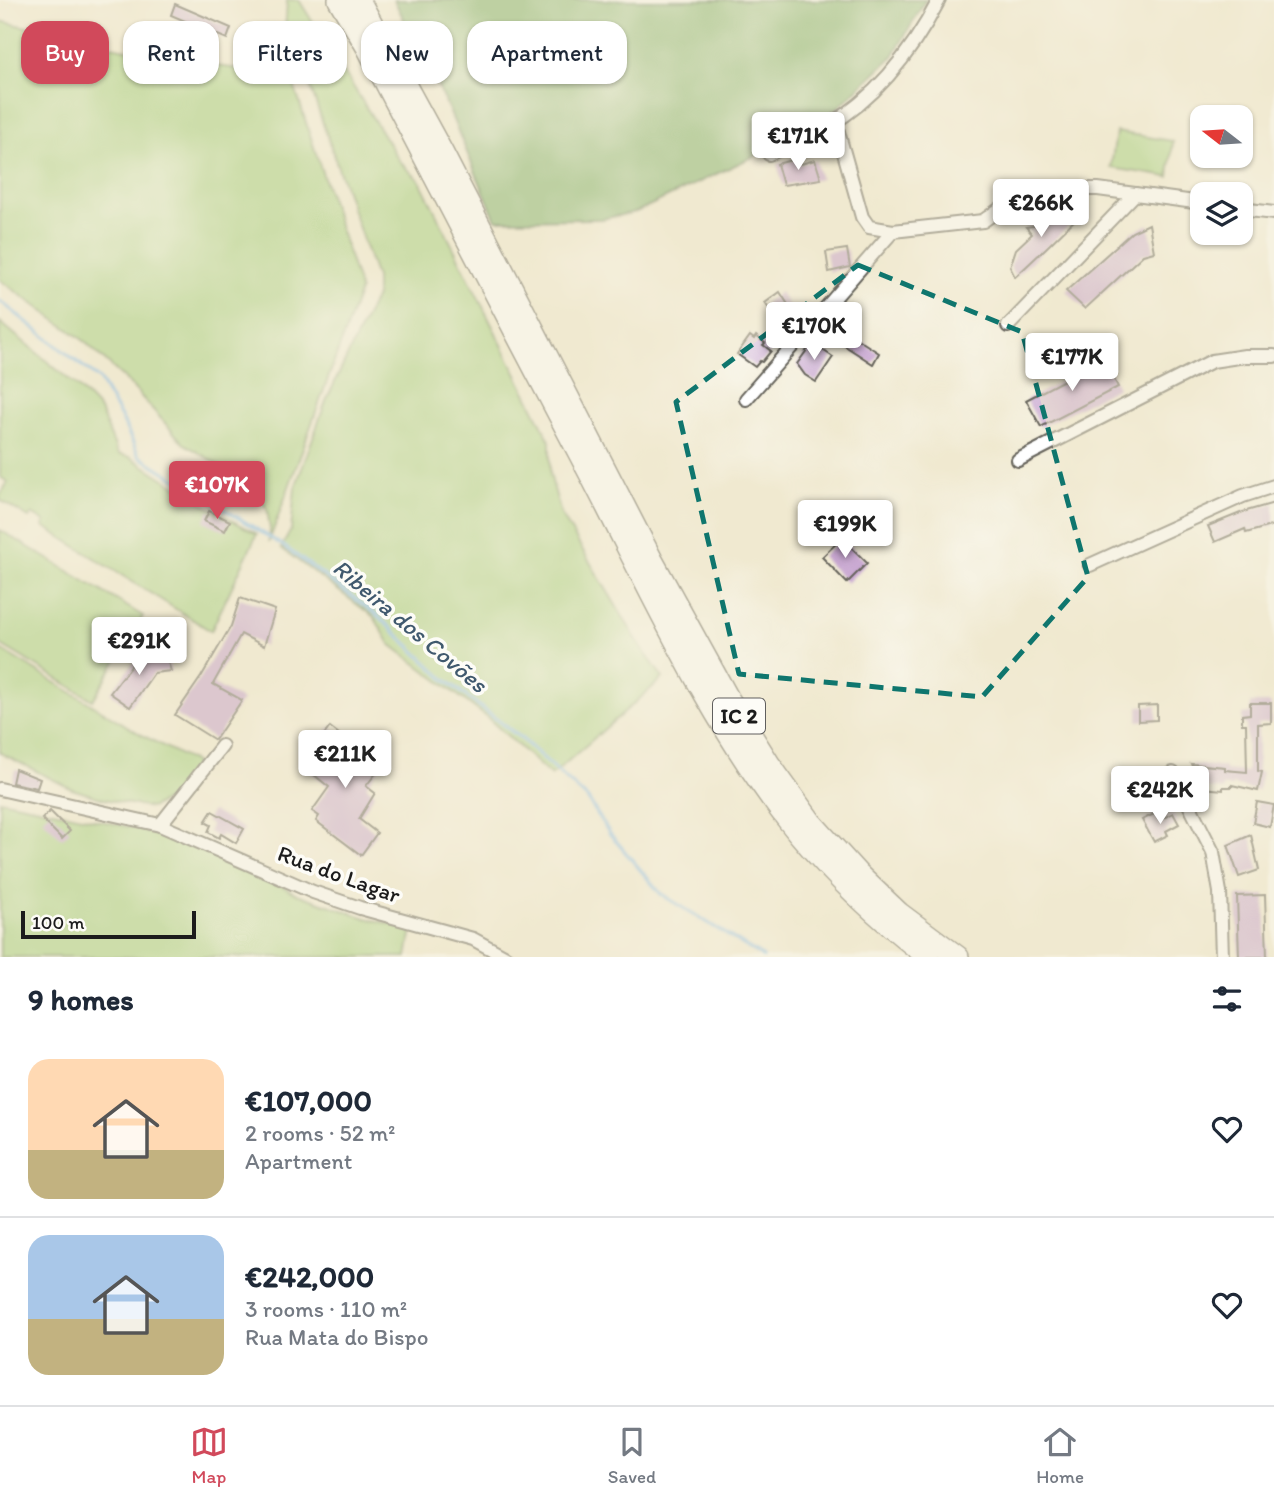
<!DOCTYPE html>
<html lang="en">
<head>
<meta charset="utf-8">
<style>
	body { margin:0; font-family:Itim,sans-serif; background:#f6f6f7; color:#1f2937; height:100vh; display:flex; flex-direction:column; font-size:26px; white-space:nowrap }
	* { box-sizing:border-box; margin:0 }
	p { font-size:23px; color:#747a83 }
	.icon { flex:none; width:38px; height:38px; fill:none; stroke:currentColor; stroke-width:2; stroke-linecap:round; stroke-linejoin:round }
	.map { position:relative; height:957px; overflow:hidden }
	.details { display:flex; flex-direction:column; background:#fff; flex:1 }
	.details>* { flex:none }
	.top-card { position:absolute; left:21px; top:21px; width:700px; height:63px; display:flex; gap:14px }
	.needle { width:46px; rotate:287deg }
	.tools { position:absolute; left:1190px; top:105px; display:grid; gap:14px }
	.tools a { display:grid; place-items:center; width:63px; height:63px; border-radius:14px; background:#fff; box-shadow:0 2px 5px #0004; font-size:35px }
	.scale { position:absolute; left:21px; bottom:18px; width:175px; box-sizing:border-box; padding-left:7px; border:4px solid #1c1c1c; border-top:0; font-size:19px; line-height:24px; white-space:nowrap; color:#1c1c1c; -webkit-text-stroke:5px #fdfcf7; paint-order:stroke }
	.price { position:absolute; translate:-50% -60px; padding:0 16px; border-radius:7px; background:#fff; color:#222; font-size:23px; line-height:46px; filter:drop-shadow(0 2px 4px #0008) }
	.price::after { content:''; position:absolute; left:50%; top:42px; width:21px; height:16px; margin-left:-10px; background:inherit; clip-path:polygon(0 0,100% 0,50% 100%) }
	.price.selected { background:#d1495b; color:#fff }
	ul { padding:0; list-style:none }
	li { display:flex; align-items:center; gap:21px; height:175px; padding:0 28px }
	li+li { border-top:2px solid #e0e1e3 }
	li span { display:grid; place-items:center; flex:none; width:196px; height:140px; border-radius:21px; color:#555 }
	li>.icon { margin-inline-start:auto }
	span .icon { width:84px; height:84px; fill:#fffc; stroke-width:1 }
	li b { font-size:30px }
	h2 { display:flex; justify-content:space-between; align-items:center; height:84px; padding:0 28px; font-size:30px }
	.tag { padding:0 24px; border-radius:21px; background:#fff; box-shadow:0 2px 5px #0004; font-size:24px; line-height:63px }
	.tag.selected { background:#d1495b; color:#fff }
	.dock { display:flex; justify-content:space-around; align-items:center; height:98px; border-top:2px solid #e0e1e3; background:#fff; font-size:19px; color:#747a83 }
	.dock a { display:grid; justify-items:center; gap:4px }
	.dock .selected { color:#d1495b }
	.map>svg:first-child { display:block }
	.green { fill:#a2cf7d; stroke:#5f764c; stroke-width:2 }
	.forest { fill:#81b26c; stroke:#4e6744; stroke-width:2 }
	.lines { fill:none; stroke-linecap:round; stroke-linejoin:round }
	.stream { stroke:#76b4e9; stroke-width:3.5 }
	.building { fill:#c39ecd }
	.minor-casing { stroke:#66645b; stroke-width:16 }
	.trunk-casing { stroke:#66645b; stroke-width:24 }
	.minor { stroke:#fff; stroke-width:12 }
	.trunk { stroke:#fff; stroke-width:21 }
	.marked { fill:none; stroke:#0f766e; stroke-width:5; stroke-dasharray:14 9; stroke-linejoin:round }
	.labels { text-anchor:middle; stroke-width:7; stroke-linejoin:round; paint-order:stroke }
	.shield { fill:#fdfcf7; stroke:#605f5e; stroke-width:2 }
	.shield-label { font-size:21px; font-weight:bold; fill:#1c1c1c }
	.street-label { font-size:23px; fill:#1c1c1c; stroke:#fdfcf7 }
	.water-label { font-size:24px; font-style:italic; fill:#40596e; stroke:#fdfcf7 }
</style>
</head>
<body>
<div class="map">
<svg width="1274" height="957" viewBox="0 0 1274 957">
	<rect width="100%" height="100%" fill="#fdfcf7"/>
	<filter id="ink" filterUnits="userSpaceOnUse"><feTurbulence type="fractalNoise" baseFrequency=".0143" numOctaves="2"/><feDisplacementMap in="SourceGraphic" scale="14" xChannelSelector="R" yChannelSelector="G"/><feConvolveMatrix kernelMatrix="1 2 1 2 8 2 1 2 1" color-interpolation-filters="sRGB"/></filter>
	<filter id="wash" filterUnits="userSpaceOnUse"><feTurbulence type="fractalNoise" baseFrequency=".00686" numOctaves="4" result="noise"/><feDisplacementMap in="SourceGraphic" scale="28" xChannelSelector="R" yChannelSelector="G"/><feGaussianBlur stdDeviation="1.57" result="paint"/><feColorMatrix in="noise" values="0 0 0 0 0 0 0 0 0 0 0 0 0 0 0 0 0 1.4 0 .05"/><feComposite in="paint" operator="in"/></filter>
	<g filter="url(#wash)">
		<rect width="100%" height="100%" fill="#f0e9d0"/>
		<g class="green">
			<polygon points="287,0 299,0 401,163 420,181 550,441 550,474 561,514 641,647 663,678 551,776 488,718 390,644 374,617 281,548 291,530 295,488 326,401 376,296 376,278 295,42 285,32"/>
			<polygon points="0,21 179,61 291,76 360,290 269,542 270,529 267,509 250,484 183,443 128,382 83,340 0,280"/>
			<polygon points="1116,132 1173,141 1169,177 1111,168"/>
			<polygon points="0,322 79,388 100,410 118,454 130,457 208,507 257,534 211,631 43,526 45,522 32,514 29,518 0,500 0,495 8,482 0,477"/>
			<polygon points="0,530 143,616 93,700 0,644"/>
			<polygon points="0,649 142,735 196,763 170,798 151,808 104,799 72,789 0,753"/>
			<polygon points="0,800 135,828 201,849 258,873 297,894 366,918 412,929 407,957 0,957"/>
		</g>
		<polygon class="forest" points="394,0 926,0 893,56 828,117 765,151 636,212 602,219 496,220 444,99"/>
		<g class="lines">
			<polyline class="stream" points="0,301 99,379 122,419 139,456 282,545 376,614 443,678 522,739 587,798 610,834 661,894 763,957"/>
		</g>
		<g id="blocks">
			<g class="building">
				<polygon points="175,4 231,28 227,39 171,15"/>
				<polygon points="799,158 801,164 815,160 821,179 783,185 777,164"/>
				<polygon points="1085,210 1046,248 1015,277 1010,267 1016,249 1032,234 1026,227 1041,225 1039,218"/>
				<polygon points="1149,224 1154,252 1143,255 1085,309 1066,291 1132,232"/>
				<polygon points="847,249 850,267 829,272 826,252"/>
				<polygon points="780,292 798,320 784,330 765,303"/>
				<polygon points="848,333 879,353 873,364 842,344"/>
				<polygon points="750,336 754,339 756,336 765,343 763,345 771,351 762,362 760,361 755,367 737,354"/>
				<polygon points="812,343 833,357 816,382 805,375 797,364"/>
				<polygon points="1104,359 1118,387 1041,427 1026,400"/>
				<polygon points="1274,503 1274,525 1246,533 1245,529 1215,542 1208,526 1243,512"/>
				<polygon points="209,511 230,521 225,531 204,521"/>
				<polygon points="842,538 867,563 847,583 822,557"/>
				<polygon points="240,598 275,610 264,646 241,634 213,684 242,700 215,740 175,715 201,677 231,626"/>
				<polygon points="144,649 158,658 163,657 167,660 171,671 154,673 130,707 110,693"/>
				<polygon points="1250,703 1271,703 1271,723 1258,724 1258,771 1262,772 1258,791 1232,785 1232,787 1223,787 1223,790 1202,788 1191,764 1225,767 1225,770 1247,772 1246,724 1242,724 1242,715 1250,714"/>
				<polygon points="1157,705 1157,720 1138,721 1138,706"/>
				<polygon points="330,727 381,767 366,786 375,793 359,819 377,833 361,855 316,821 319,816 312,811 329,787 308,770 327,744 320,740"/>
				<polygon points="15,769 40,779 37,788 12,783"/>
				<polygon points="1257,802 1274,805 1270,827 1253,823"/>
				<polygon points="50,811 70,831 62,839 42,819"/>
				<polygon points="212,811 244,829 236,843 221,834 219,838 208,832 211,825 205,822"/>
				<polygon points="1156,813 1160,820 1173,813 1179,824 1166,831 1168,835 1154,842 1142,820"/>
				<polygon points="1251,835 1259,870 1239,877 1228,845"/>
				<polygon points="1265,895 1267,957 1239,957 1237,896"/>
			</g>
		</g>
	</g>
	<g filter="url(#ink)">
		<use href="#blocks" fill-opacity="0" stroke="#66645b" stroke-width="2"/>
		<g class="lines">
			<defs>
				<g id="minor">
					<polyline points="835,121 862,217 869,227 893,231 983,221 1011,201 1073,189 1098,189 1202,203"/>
					<path d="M 769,154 C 789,145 810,137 828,126 C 878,97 913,50 939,0"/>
					<polyline points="1241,209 1274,213"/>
					<polyline points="1008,326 1135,194"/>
					<polyline points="746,399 893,231"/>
					<polyline points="1018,460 1212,361 1245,356 1274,356"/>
					<polyline points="1090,565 1243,496 1274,486"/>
					<polyline points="1173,773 1213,852 1220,892 1222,957"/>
					<polyline points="0,789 160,825 313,892 360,908 473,939 506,957"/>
					<polyline points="160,825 222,746"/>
				</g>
				<g id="trunk">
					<path d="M 339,0 L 367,47 C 441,189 515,332 590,474 C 653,595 712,728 799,834 C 837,880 881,920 928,957"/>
					<polyline points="359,0 442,152 652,560 728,698 770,765 811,822 858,874 899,913 958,957"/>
				</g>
			</defs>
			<use href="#minor" class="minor-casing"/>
			<use href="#trunk" class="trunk-casing"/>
			<use href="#minor" class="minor"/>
			<use href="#trunk" class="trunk"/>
		</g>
	</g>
	<path d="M0 0H1274V957H0ZM 858,265 L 1022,332 L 1088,577 L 982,697 L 739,674 L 676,402 Z" fill="#f0e9d0" fill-opacity=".55" fill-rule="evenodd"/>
	<path class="marked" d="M 858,265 L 1022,332 L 1088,577 L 982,697 L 739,674 L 676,402 Z"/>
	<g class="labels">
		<rect class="shield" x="713" y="698.5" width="52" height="35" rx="5"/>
		<g class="shield-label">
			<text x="739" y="723">IC 2</text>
		</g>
		<g class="street-label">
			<text transform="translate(339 874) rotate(20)" y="8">Rua do Lagar</text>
		</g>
		<g class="water-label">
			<text transform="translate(410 626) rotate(40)" y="8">Ribeira dos Covões</text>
		</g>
	</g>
</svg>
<div class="tools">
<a><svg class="needle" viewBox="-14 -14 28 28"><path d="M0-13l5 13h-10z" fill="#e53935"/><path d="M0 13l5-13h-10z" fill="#747a83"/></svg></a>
<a><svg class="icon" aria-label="layers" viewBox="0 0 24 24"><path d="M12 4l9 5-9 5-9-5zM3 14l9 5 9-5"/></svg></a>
</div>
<div class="scale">100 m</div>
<b class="price" style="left:798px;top:172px">€171K</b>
<b class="price" style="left:1041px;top:239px">€266K</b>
<b class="price" style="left:814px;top:362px">€170K</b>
<b class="price" style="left:1072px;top:393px">€177K</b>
<b class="price selected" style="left:217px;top:521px">€107K</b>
<b class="price" style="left:845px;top:560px">€199K</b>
<b class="price" style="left:139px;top:677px">€291K</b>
<b class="price" style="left:345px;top:790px">€211K</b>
<b class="price" style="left:1160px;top:826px">€242K</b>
<div class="top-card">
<a class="tag selected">Buy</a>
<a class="tag">Rent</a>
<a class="tag">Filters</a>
<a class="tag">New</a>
<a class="tag">Apartment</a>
</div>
</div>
<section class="details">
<h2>9 homes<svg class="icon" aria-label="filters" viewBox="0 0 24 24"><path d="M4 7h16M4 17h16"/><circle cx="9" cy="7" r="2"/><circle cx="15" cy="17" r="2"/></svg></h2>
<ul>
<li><span style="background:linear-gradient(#ffd9b3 65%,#c2b280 0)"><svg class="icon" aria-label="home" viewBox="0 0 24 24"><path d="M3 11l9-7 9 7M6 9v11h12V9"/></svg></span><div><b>€107,000</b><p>2 rooms · 52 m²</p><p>Apartment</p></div><svg class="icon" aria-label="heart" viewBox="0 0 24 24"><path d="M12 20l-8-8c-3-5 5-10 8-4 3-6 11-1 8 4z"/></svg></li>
<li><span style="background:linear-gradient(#a9c7e8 60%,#c2b280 0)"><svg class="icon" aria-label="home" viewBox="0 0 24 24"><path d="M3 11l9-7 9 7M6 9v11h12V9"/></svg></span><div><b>€242,000</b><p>3 rooms · 110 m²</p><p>Rua Mata do Bispo</p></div><svg class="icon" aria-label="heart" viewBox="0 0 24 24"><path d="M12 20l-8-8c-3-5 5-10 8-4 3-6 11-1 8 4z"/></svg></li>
</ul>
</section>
<nav class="dock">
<a class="selected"><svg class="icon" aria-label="map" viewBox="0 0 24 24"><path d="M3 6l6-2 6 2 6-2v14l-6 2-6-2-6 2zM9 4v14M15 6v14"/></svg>Map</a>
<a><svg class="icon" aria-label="saved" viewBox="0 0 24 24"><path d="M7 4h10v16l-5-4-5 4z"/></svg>Saved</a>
<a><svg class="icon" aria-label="home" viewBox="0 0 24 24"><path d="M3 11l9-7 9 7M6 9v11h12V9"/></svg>Home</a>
</nav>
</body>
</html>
